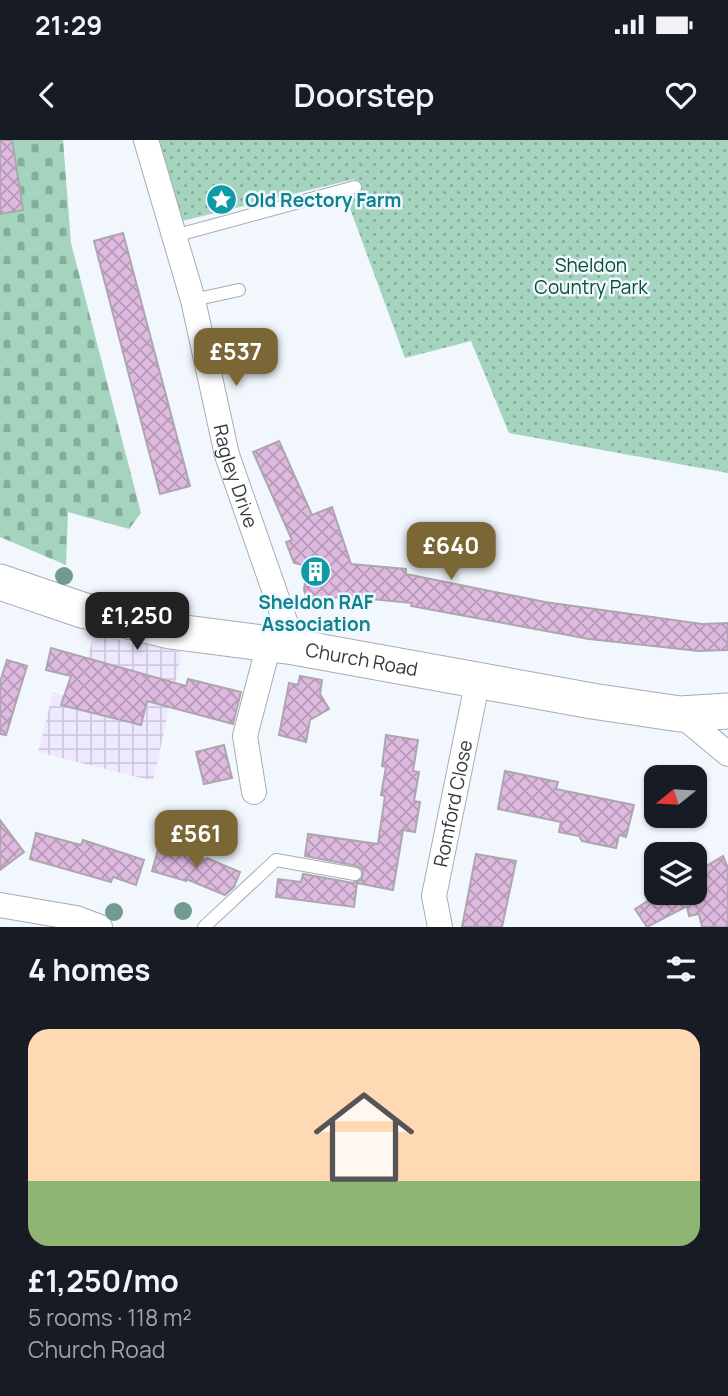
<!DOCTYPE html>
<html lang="en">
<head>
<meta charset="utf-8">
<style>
	body { margin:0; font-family:Manrope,sans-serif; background:#20242c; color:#f1f3f6; height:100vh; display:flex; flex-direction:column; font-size:26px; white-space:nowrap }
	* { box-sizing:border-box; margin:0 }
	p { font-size:23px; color:#9ea1a6 }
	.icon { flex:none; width:38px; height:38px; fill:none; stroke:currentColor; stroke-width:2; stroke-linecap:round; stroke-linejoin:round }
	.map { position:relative; height:787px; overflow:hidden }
	.drawer { display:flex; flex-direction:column; background:#171b24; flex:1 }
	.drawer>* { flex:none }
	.needle { width:46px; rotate:252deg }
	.controls { position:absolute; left:644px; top:625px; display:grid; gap:14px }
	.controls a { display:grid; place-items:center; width:63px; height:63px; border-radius:14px; background:#171b24; box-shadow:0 2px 5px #0004; font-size:35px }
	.price { position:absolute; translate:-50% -60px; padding:0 16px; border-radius:14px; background:#7a6735; color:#fff; font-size:23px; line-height:46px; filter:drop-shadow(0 2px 4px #0008) }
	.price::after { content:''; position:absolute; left:50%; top:42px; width:21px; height:16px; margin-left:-10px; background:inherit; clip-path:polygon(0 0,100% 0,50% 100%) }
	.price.selected { background:#222; color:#fff }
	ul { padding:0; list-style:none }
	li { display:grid; align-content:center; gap:14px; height:371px; padding:0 28px }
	li span { display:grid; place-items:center; height:217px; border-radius:21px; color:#555 }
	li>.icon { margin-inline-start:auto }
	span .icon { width:126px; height:126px; fill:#fffc; stroke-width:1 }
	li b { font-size:30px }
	h2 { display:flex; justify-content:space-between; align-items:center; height:84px; padding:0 28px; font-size:30px }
	.status { display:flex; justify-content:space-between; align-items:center; height:49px; padding:0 35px; background:#171b24; direction:ltr }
	.status svg { height:19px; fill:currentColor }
	header { display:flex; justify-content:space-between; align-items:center; height:91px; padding:0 28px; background:#171b24; font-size:32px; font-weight:600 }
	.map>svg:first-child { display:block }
	.industrial { fill:url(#industrial-grid) }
	.cemetery { fill:url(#cemetery-stones) }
	.park { fill:url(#park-dots) }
	.building { fill:url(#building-cross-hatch); stroke:#ada6ad; stroke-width:2 }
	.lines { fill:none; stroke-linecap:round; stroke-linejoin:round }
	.lane-casing { stroke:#a6acb4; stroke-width:14 }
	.street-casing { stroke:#a6acb4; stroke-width:26 }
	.secondary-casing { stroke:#a6acb4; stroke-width:37 }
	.lane { stroke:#fff; stroke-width:12 }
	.street { stroke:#fff; stroke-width:24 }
	.secondary { stroke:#fff; stroke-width:35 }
	.tree { fill:#719a91 }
	.labels { text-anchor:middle; stroke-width:5; stroke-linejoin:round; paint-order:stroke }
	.culture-label { font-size:19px; font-weight:bold; fill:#0d838f; stroke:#f2f7fe; text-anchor:start }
	.park-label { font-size:19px; fill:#074e37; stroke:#f2f7fe }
	.street-label { font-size:19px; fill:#35383b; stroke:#f2f7fe }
</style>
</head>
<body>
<div class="status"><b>21:29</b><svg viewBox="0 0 49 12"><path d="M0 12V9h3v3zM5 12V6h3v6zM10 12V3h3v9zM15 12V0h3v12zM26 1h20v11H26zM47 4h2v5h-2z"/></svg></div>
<header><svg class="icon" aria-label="back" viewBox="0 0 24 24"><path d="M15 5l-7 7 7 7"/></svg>Doorstep<svg class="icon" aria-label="heart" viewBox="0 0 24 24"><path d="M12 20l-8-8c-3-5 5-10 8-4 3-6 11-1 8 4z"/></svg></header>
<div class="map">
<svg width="728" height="787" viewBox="0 0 728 787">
	<defs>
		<pattern id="industrial-grid" width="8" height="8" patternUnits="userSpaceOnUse" patternTransform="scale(1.75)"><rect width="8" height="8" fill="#efe9ff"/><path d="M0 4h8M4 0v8" fill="none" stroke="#cec9db"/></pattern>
		<pattern id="cemetery-stones" width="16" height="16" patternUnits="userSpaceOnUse" patternTransform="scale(1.75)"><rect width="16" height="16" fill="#a4d4be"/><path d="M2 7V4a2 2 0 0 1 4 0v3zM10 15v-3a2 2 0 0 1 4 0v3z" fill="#86ad9c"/></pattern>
		<pattern id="park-dots" width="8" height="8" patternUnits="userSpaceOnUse" patternTransform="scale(1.75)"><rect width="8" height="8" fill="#a4d4be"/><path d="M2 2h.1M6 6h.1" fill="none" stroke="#86ad9c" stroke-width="1.8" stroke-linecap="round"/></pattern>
		<pattern id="building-cross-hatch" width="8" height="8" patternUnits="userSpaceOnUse" patternTransform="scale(1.75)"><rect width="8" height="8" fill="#dfbae0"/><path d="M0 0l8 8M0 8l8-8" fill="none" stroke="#b698b7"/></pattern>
	</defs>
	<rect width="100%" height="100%" fill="#f2f7fe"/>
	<polygon class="industrial" points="94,494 182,512 153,641 38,612 53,553 76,559"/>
	<polygon class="cemetery" points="0,0 63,0 71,103 141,373 129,389 68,372 66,425 0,397"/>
	<polygon class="park" points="158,0 728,0 728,333 509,293 471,201 405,218 348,63 355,39 182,81"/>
	<g class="building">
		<polygon points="0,0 12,0 23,70 0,74"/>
		<polygon points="123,93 190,346 160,354 94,101"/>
		<polygon points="279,301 312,375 332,367 351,424 406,429 406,434 545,462 702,484 728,483 728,510 699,511 589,499 411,466 412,463 340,456 310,467 304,450 307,426 294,423 286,402 292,400 253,312"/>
		<polygon points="51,508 186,546 188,539 241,552 233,584 147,561 141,585 61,565 71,536 46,530"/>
		<polygon points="7,520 27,526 6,595 0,594 0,542"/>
		<polygon points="300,536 322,540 320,554 329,569 310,580 306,602 279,595 289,543 298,545"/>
		<polygon points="386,595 418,600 413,631 419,632 414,661 420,662 415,692 403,690 393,750 357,743 354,767 276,757 278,739 301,742 303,734 353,743 362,739 363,730 357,726 305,716 308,694 378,704 385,656 381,655 386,627 382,626"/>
		<polygon points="224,605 232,638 204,644 196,612"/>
		<polygon points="505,631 558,642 556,649 634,665 626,697 619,695 616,708 582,701 579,696 559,692 561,682 498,669"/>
		<polygon points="0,680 24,712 0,730"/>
		<polygon points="36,693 81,705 83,700 144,720 136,745 113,737 111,742 30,719"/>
		<polygon points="159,706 206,720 207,718 240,732 234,747 225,755 186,739 186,741 152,731"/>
		<polygon points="476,714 516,721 502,787 462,787"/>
		<polygon points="723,716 728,728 728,787 702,787 699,774 689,776 687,766 647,787 635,769 662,752 695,752 695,733"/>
	</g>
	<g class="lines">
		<defs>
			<g id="lane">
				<polyline points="174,96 355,47"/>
				<polyline points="193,160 239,150"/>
				<polyline points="204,787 276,720 355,734"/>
			</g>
			<g id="street">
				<path id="s1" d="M 146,0 L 193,160 L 227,315 L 294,507"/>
				<polyline points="680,574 728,614"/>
				<polyline points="254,652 245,596 269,504"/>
				<polyline points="0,765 76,778 100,787"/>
				<path id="s2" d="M 440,787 L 434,756 L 478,539"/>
			</g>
			<g id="secondary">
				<path id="s3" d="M 0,442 L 82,470 L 170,491 L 294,507 L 592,561 L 680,574 L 728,571"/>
			</g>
		</defs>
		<use href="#lane" class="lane-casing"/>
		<use href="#street" class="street-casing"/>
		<use href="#secondary" class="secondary-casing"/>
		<use href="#lane" class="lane"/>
		<use href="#street" class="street"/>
		<use href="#secondary" class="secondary"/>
	</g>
	<g class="tree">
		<circle cx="64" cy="436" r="9"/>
		<circle cx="183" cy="771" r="9"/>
		<circle cx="114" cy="772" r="9"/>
	</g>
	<defs>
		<symbol id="sight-disc" viewBox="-11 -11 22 22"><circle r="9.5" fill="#0f9aa8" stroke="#f2f7fe"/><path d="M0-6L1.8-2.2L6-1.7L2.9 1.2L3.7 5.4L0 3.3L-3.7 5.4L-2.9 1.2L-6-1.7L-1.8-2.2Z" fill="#fff"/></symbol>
		<symbol id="building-disc" viewBox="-11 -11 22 22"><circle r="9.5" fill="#0f9aa8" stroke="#f2f7fe"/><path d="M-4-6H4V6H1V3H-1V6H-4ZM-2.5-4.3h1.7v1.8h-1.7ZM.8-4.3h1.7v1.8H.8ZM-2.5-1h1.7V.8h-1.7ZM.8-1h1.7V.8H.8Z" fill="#fff"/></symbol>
	</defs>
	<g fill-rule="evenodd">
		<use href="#sight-disc" x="204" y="42" width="35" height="35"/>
		<use href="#building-disc" x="298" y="414" width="35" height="35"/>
	</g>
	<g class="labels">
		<g class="culture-label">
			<text x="245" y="67">Old Rectory Farm</text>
			<text x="316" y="469" text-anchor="middle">Sheldon RAF<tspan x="316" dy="22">Association</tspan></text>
		</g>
		<g class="park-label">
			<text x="591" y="132">Sheldon<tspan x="591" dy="22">Country Park</tspan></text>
		</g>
		<g class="street-label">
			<text dy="7" stroke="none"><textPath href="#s1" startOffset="348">Ragley Drive</textPath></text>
			<text dy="7" stroke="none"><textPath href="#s3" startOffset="371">Church Road</textPath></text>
			<text dy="7" stroke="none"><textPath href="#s2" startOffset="126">Romford Close</textPath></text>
		</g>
	</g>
</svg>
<div class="controls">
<a><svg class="needle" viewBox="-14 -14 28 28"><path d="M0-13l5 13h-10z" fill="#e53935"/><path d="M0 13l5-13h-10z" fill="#9ea1a6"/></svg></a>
<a><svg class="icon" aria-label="layers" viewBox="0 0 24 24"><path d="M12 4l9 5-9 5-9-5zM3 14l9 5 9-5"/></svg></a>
</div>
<b class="price" style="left:236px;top:248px">£537</b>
<b class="price" style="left:451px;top:442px">£640</b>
<b class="price selected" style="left:137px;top:512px">£1,250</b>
<b class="price" style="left:196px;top:730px">£561</b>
</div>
<section class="drawer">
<h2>4 homes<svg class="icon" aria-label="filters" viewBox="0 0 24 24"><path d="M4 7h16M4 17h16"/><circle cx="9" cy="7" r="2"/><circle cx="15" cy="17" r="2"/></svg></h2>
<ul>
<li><span style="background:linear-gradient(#ffd9b3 70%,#8fb573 0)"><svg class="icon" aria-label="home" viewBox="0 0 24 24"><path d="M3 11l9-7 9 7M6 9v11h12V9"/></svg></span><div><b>£1,250/mo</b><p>5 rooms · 118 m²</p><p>Church Road</p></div></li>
</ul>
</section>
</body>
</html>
